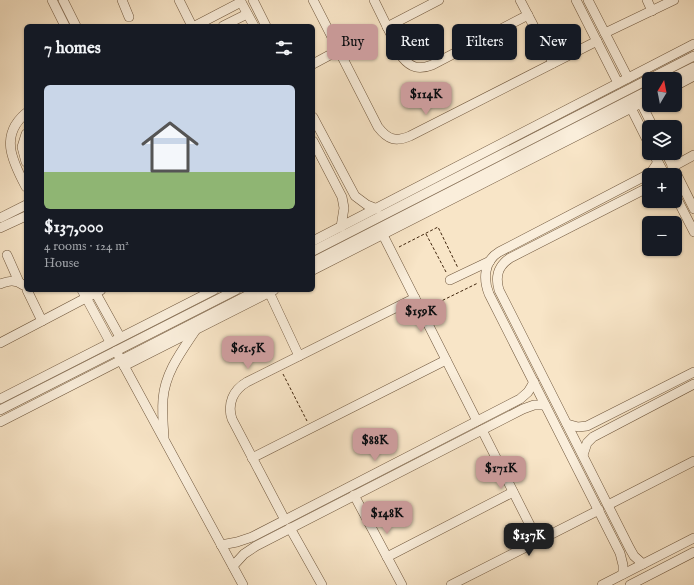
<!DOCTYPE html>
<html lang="en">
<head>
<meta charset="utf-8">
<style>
	body { margin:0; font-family:"IM FELL English",serif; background:#242831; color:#f1f3f6; height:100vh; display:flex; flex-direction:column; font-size:15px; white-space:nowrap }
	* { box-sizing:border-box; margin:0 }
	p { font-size:13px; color:#9ea1a6 }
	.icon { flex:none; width:22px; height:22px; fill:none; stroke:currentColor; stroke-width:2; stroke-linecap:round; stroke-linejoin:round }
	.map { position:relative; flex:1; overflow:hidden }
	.sheet { position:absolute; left:24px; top:24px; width:291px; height:268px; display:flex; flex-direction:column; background:#171b24; border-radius:6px; box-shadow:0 1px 3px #0004 }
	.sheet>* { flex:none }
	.top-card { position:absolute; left:327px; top:24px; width:307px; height:36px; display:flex; gap:8px }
	.needle { width:26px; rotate:10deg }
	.buttons { position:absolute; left:642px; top:72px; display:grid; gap:8px }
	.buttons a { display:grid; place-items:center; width:40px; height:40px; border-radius:6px; background:#171b24; box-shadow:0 1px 3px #0004; font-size:20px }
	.price { position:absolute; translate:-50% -34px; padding:0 9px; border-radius:8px; background:#c59692; color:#111; font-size:13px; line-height:26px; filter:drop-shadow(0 1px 2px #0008) }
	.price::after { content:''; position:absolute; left:50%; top:24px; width:12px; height:9px; margin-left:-6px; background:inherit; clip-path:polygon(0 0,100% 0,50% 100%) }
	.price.active { background:#222; color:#fff }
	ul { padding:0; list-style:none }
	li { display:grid; align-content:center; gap:8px; height:212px; padding:0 20px }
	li+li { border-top:1px solid #363941 }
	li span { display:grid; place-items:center; height:124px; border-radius:6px; color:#555 }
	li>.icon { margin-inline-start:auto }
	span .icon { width:72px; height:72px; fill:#fffc; stroke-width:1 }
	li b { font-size:17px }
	h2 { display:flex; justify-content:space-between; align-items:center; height:48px; padding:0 20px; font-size:17px }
	.chip { padding:0 14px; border-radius:6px; background:#171b24; box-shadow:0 1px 3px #0004; font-size:14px; line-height:36px }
	.chip.active { background:#c59692; color:#111 }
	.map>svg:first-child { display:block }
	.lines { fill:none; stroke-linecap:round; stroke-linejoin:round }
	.minor-casing { stroke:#6f563c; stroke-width:10 }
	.path { stroke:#41260e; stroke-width:1; stroke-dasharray:3 2; stroke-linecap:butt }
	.minor { stroke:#faeedb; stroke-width:9 }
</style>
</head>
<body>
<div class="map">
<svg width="694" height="585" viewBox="0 0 694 585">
	<rect width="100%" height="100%" fill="#f8e5c7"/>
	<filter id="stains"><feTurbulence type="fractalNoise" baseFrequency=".005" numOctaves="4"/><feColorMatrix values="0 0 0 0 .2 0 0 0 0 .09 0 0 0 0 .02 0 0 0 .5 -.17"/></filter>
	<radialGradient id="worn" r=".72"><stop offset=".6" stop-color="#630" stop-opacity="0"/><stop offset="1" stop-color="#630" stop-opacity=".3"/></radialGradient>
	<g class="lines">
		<defs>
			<g id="minor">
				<polyline points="52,0 65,26"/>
				<polyline points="63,0 76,26"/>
				<polyline points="122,0 129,17"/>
				<polyline points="179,0 192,26"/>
				<polyline points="240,0 254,26"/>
				<polyline points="253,0 266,26"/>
				<path d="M 313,0 L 378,127 C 388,140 396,142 410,136 L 597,41"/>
				<path d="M 374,0 L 402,57 C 411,68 419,70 432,65 L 528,15"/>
				<polyline points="520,0 553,63"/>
				<polyline points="576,0 618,83"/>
				<polyline points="588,0 628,78"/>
				<polyline points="647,0 652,11"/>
				<polyline points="195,26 241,2"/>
				<polyline points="223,26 247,14"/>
				<polyline points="387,27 439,0"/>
				<polyline points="605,33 674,0"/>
				<polyline points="313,64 339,50"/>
				<polyline points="670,79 694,67"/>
				<polyline points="675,86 694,76"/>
				<polyline points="641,103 653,127"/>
				<polyline points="631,108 649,144"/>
				<path d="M 26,113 C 0,135 11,159 26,187"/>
				<polyline points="313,117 355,196 367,205 377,209"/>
				<polyline points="26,134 22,147 26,162"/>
				<polyline points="313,141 342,197 344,208 341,227"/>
				<polyline points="653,153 665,175"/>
				<polyline points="666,153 694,209"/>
				<polyline points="672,167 694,155"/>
				<polyline points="675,195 694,232"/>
				<polyline points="0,218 26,205"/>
				<polyline points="0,228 26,216"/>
				<polyline points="383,235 477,421"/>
				<polyline points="313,241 694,44"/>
				<polyline points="313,251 694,56"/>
				<polyline points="7,255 19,282"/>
				<polyline points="313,262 649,90"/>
				<polyline points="313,270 649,99"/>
				<polyline points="450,280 490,261"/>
				<path d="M 0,284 C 8,281 15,279 23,285"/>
				<polyline points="27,290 42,321"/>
				<polyline points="82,290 110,342"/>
				<polyline points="94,290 120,337"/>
				<polyline points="269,292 299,356"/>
				<polyline points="0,343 101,290"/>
				<polyline points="116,351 243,585"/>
				<polyline points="124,366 274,290"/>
				<polyline points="0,399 214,290"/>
				<polyline points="0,410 236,290"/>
				<polyline points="0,422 258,290"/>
				<polyline points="567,424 578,427 587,426 694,372"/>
				<polyline points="482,430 538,541"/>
				<path d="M 164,437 C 163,424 162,411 163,399 C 165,373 181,352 195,331"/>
				<polyline points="583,455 587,443 593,437 694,384"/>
				<polyline points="252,458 446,360"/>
				<polyline points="354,495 402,585"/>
				<polyline points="608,505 694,461"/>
				<path d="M 285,520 L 232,419 C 227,404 233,390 247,382 L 415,298"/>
				<polyline points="290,528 322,585"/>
				<polyline points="221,545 237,542 252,537 520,399 528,392 534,382"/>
				<polyline points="387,557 513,492"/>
				<path d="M 643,564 L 634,556 L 630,549 L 499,290 C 495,276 498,266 510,258 L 649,187"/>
				<polyline points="233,566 244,554 256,546 523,409 534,405 545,405"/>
				<path d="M 623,574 L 623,565 L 620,553 L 489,294 C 483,279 484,261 499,252 L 647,175 L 652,171 L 658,162"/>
				<polyline points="451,585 599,510"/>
				<polyline points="602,585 694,538"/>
				<polyline points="630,585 694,552"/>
			</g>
		</defs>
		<use href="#minor" class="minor-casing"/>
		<g class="path">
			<polyline points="426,234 446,272"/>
			<polyline points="399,247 438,227 458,268"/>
			<polyline points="429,307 478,283"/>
			<polyline points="283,374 307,421"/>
		</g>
		<use href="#minor" class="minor"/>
	</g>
	<rect width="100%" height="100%" filter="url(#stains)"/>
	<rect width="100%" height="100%" fill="url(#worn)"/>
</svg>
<div class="buttons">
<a><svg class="needle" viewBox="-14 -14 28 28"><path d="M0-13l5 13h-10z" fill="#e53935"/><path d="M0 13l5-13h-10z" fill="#9ea1a6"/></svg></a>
<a><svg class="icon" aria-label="layers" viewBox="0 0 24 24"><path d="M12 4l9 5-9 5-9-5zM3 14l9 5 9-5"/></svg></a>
<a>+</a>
<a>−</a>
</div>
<b class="price" style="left:426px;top:116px">$114K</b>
<b class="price" style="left:421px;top:333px">$159K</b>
<b class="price" style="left:248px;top:370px">$61.5K</b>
<b class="price" style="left:375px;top:462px">$88K</b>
<b class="price" style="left:501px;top:490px">$171K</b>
<b class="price" style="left:387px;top:535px">$148K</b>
<b class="price active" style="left:529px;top:557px">$137K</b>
<div class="top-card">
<a class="chip active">Buy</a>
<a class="chip">Rent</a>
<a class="chip">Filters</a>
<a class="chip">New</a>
</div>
<section class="sheet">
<h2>7 homes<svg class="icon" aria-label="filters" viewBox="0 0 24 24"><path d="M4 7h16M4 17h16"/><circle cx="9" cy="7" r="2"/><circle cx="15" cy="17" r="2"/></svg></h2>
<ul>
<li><span style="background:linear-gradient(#c9d6e8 70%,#8fb573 0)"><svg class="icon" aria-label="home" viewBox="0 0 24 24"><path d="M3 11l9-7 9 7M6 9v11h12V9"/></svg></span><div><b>$137,000</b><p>4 rooms · 124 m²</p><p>House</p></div></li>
</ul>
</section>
</div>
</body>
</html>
